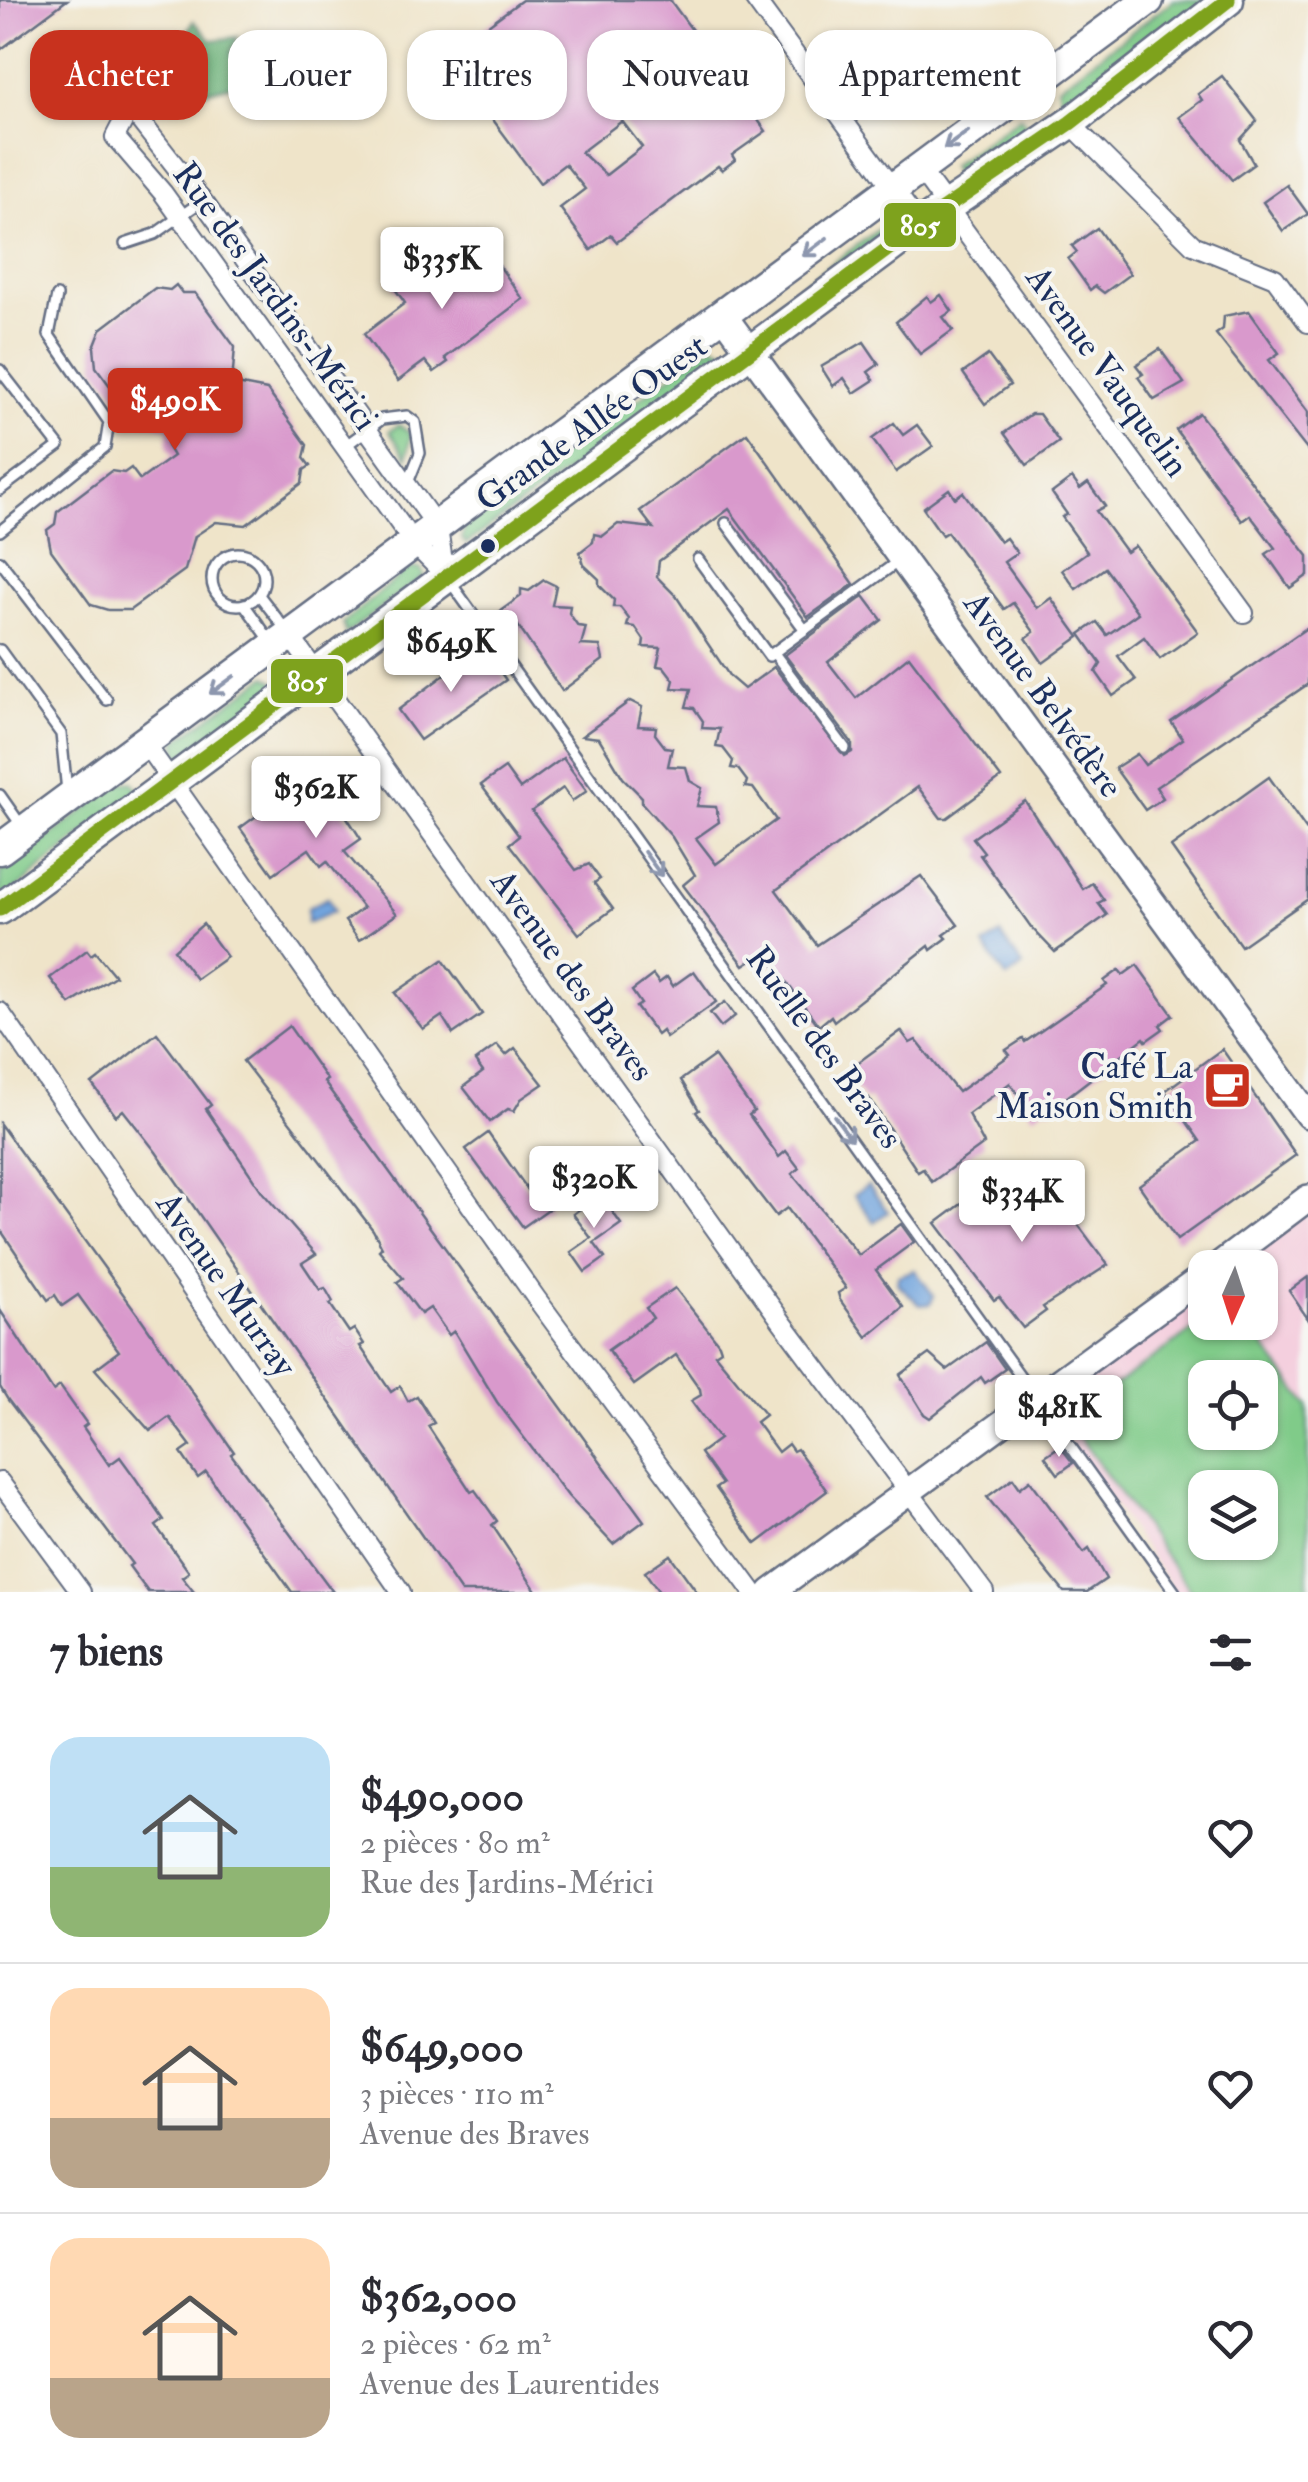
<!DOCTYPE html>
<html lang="fr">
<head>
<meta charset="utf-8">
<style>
	body { margin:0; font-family:"IM FELL Double Pica",serif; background:#f7f7f7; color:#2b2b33; height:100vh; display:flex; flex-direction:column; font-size:38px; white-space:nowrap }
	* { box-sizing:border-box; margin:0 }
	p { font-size:32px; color:#7c7c81 }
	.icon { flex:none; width:55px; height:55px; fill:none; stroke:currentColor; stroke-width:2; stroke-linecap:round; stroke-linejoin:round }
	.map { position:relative; height:1592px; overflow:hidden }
	.side { display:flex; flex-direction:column; background:#fff; flex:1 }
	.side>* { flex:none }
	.banner { position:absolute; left:30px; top:30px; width:1250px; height:90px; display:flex; gap:20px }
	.needle { width:65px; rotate:183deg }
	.tools { position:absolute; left:1188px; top:1250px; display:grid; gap:20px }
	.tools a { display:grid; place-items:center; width:90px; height:90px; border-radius:20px; background:#fff; box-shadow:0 2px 8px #0004; font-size:50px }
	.price { position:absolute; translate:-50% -85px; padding:0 22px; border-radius:10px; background:#fff; color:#222; font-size:32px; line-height:65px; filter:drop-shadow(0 2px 5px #0008) }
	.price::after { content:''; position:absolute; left:50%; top:60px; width:30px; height:22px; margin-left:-15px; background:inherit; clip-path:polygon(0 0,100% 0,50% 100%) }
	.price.on { background:#c8321e; color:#fff }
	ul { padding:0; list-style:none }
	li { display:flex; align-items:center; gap:30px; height:250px; padding:0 50px }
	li+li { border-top:2px solid #e1e1e2 }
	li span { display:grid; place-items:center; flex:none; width:280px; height:200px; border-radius:30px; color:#555 }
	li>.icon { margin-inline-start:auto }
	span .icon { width:120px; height:120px; fill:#fffc; stroke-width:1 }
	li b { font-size:42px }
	h2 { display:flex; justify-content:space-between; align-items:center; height:120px; padding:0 50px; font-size:42px }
	.chip { padding:0 35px; border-radius:30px; background:#fff; box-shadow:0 2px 8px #0004; font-size:35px; line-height:90px }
	.chip.on { background:#c8321e; color:#fff }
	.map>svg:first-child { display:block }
	.built { fill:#f4cfde; fill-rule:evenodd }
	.green { fill:#80cb89; stroke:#4e7d74; stroke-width:2.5; fill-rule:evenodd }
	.forest { fill:#68af75; stroke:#426f6a; stroke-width:2.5 }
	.water { fill:#72a4dd; stroke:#466a9e; stroke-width:2.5 }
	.building { fill:#d999cc; fill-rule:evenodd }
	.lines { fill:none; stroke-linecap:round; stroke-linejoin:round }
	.lane-casing { stroke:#656e83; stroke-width:14 }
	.street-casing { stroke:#656e83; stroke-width:22 }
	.secondary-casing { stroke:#656e83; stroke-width:30 }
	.primary-casing { stroke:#656e83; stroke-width:35 }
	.lane { stroke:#fff; stroke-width:9 }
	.street { stroke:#fff; stroke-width:18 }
	.secondary { stroke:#fff; stroke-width:25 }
	.primary { stroke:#fff; stroke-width:30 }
	.bus-1-casing { stroke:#f6f6f2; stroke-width:22 }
	.bus-1 { stroke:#7ea21d; stroke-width:15 }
	.oneway { stroke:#8d97ae }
	.bus-dot { fill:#1b2f5e; stroke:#f6f6f2; stroke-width:4 }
	.labels { text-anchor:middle; stroke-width:8; stroke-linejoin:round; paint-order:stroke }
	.street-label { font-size:35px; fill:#1b2f5e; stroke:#f6f6f2 }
	.poi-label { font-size:35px; fill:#1b2f5e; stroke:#f6f6f2; text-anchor:end }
	.line-badge { stroke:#f6f6f2; stroke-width:4 }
	.badge-label { font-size:28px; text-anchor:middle; font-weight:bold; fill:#fff }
</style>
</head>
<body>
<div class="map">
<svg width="1308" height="1592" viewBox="0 0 1308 1592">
	<rect width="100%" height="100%" fill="#f6f6f2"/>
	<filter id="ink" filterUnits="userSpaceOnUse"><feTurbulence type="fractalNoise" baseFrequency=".01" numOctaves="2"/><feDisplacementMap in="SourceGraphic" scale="20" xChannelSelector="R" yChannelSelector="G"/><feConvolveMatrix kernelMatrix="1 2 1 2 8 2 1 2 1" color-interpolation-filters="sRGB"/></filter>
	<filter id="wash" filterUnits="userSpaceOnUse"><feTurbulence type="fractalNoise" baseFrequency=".0048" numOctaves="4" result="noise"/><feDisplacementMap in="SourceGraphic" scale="40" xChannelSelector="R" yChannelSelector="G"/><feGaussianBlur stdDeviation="2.25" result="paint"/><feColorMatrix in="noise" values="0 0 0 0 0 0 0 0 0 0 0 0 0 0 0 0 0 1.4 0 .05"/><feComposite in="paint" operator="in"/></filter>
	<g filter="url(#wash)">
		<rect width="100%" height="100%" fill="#efe4c9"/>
		<path class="built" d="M 1308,1198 L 1308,1592 L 1175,1592 L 1040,1399 L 1205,1275 L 1205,1322 L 1260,1322 L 1260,1268 L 1215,1267 ZM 1205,1378 L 1260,1378 L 1260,1432 L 1205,1432 ZM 1205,1488 L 1260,1488 L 1260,1542 L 1205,1542 Z"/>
		<g class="green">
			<polygon points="1174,0 1212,0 1074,101 1061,100 1058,87"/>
			<polygon points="1020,117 1031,131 960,183 951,166"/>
			<polygon points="894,218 898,224 781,312 775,306"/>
			<polygon points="713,345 724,350 725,357 466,544 462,539 465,526"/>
			<polygon points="399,425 411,434 407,458 389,431"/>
			<polygon points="409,568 421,569 424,576 346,634 343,623"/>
			<polygon points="267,676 279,685 179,758 176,741"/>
			<polygon points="133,782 139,789 0,902 0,873 121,783"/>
			<path d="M 1205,1321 L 1247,1323 L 1308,1406 L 1308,1592 L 1191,1592 L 1067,1420 ZM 1205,1378 L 1260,1378 L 1260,1432 L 1205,1432 ZM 1205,1488 L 1260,1488 L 1260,1542 L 1205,1542 Z"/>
		</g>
		<polygon class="forest" points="194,21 212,40 238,37 231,54 244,65 249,81 191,95 165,69"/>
		<g class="water">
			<polygon points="328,898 334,911 307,923 307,908"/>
			<polygon points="1000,934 1023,966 1007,978 984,946"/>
			<polygon points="868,1185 888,1212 874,1222 854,1195"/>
			<polygon points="915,1270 934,1296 930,1304 920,1305 897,1283 898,1276"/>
		</g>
		<g id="blocks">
			<g class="building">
				<polygon points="0,0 67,0 0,50"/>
				<path d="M 522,0 L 670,0 L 766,131 L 732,155 L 735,160 L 722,170 L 718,166 L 617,242 L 611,235 L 591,250 L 560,208 L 585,189 L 565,164 L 540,183 L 485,109 L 496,101 L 457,48 ZM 622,121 L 642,147 L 606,175 L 581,152 Z"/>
				<polygon points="1222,76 1257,121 1240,140 1254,164 1232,180 1179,117 1202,100 1198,94"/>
				<polygon points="1287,185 1308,214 1283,231 1263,202"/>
				<polygon points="1097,228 1130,274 1104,293 1095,286 1090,290 1068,259 1077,252 1072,246"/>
				<polygon points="482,242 523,299 445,358 448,362 434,372 425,361 398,381 364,334 405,303 388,279 408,264 426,288"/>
				<polygon points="176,285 182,293 195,293 235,347 232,383 267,390 307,445 304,458 310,466 304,470 302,483 246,525 216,522 195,536 185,570 130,610 108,610 91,605 51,550 47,530 55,524 57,512 111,471 124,473 131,468 140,480 173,456 167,446 169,428 135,420 96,367 94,347 101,329 155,288 170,290"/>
				<polygon points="941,295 952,311 943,317 953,330 920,354 896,322 927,296 931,302"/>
				<polygon points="1249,311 1279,353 1269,360 1308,412 1308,451 1216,334 1223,329 1224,316"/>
				<polygon points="864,342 879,364 868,372 874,380 854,393 844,378 833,386 821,367"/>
				<polygon points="1160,349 1184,383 1154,400 1138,377 1143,374 1136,365"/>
				<polygon points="988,355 1010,385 985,404 963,373"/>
				<polygon points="1199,413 1308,556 1308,575 1290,588 1266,554 1275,548 1250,515 1242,521 1176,430"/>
				<polygon points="1031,414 1039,414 1059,442 1027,465 1004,433"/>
				<polygon points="894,423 903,435 917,425 933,446 896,472 872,439"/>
				<polygon points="747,433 854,584 808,617 729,509 659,561 657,577 676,596 730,677 744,689 774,667 845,756 852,752 852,743 785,655 864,596 882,620 828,662 856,698 909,656 1001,778 947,818 941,818 918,787 776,890 817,945 921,876 958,925 944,935 947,938 931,950 929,946 834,1021 831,1016 819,1026 764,952 744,965 683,885 695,875 672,837 642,803 642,797 623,778 599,738 582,736 630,701 642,707 638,726 656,727 655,734 665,747 672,748 668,766 686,767 690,781 702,788 697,806 716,807 719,822 696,838 716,864 776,820 753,788 745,787 747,781 738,769 731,768 733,761 723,748 716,747 720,729 702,728 703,721 694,708 686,707 691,689 672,688 674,680 664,667 657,666 661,648 643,647 644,640 635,627 627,626 629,619 620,607 613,607 614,600 599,585 599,579 584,565 580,552 593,542 594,534 603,536 618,524 653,528 640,511"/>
				<polygon points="1072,478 1080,489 1088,483 1105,506 1096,511 1126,552 1135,546 1198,632 1160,659 1144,637 1118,656 1136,680 1113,696 1096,672 1101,664 1080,634 1097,622 1107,635 1138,613 1105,568 1076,589 1062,570 1087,552 1062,517 1067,514 1052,493"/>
				<polygon points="949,489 955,498 963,492 1000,542 1006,538 1017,553 1004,562 1037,608 1051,598 1079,637 1043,663 1026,638 1034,632 1013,603 1004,609 947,532 942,535 923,508"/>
				<polygon points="544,580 556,586 552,605 570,606 569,613 578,626 586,627 581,645 600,646 603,660 562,691 512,617 495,615 521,596 521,589 529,591"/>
				<polygon points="1308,627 1308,684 1156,787 1163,798 1145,810 1115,768 1137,754 1145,765 1183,739 1171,722"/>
				<polygon points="476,651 490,671 496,666 506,680 420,740 398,710"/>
				<polygon points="563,758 587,791 572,801 563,788 532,811 576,870 589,864 600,879 594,883 613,909 579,934 509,844 519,836 481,785 505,768 520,789"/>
				<polygon points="310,760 361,839 344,851 397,914 359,940 345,921 363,908 327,861 321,866 309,849 273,874 240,828 281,798 273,788"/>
				<polygon points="1269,777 1308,832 1308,899 1241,946 1171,847"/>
				<polygon points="1025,801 1083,889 1092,883 1104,900 1098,903 1107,915 1055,952 1031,927 980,855 984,852 973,838"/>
				<polygon points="203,924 227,957 196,979 174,950"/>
				<polygon points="87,950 91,955 95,952 115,976 70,1004 50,978"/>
				<polygon points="443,960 482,1014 453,1034 442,1016 423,1029 395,993"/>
				<polygon points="1137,965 1173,1015 1160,1025 1163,1029 1146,1041 1144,1038 1050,1110 1047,1107 1033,1116 1010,1083 968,1114 984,1144 932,1182 923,1169 918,1172 869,1098 866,1101 845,1072 901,1031 910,1043 916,1040 958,1092 1010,1055 1006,1050 1023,1039 1025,1042 1107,985 1104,981 1119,970 1123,975"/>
				<polygon points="694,971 716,1002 666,1038 662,1031 657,1035 636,1007 641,1004 632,991 653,975 659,983 667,977 673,986"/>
				<polygon points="725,1002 735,1016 721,1027 710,1013"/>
				<polygon points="289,1026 327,1080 324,1082 644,1521 613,1544 568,1496 497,1402 454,1331 449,1335 430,1308 421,1314 397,1282 403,1278 379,1250 382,1247 373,1230 243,1061"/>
				<polygon points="157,1033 211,1105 206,1109 263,1193 316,1254 302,1263 320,1290 325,1288 333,1302 330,1304 349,1332 354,1329 364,1344 360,1346 391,1392 400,1386 408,1401 417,1396 434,1423 428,1426 471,1492 475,1490 497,1521 492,1525 537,1592 461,1592 156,1152 123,1110 116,1116 92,1084"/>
				<polygon points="497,1045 506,1055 515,1048 543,1084 521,1099 514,1111 508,1109 490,1122 463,1087 483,1072 475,1061"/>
				<polygon points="1222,1049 1296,1155 1177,1240 1139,1185 1200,1141 1165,1091"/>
				<polygon points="714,1056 754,1111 749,1115 779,1157 786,1151 799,1168 792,1174 859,1255 901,1224 914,1242 876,1270 903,1307 867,1337 840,1300 838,1293 846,1288 787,1208 776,1216 696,1112 699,1110 681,1080"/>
				<polygon points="0,1124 142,1320 234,1452 231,1454 333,1592 292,1592 206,1472 198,1478 181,1453 191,1446 169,1417 150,1431 95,1369 119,1351 78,1295 62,1306 55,1295 48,1300 0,1229"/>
				<polygon points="488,1133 528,1190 534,1185 550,1208 523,1227 466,1149"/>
				<polygon points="1039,1172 1108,1265 1043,1307 1046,1311 1023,1328 999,1297 994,1300 936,1223 999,1176 1011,1192"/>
				<polygon points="600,1194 621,1224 594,1243 605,1258 585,1272 571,1252 591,1238 573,1214"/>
				<polygon points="1308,1277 1308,1319 1289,1291"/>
				<polygon points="675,1288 719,1344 721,1350 715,1354 765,1415 756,1422 778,1452 788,1444 793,1451 797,1449 827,1491 756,1544 716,1488 722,1484 700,1453 719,1439 691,1401 701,1395 700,1389 676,1355 634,1385 608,1350 653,1318 646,1308"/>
				<polygon points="0,1310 53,1391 60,1386 87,1424 83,1427 109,1465 120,1457 136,1479 164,1520 156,1526 189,1572 182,1577 194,1592 148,1592 129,1566 132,1564 8,1400 0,1387"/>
				<polygon points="986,1342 1005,1369 985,1383 981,1377 930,1418 924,1414 900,1375 929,1354 947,1370"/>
				<polygon points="1060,1446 1073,1463 1058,1474 1045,1456"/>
				<polygon points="1013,1478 1020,1488 1030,1480 1084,1553 1089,1549 1106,1579 1087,1592 1064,1592 987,1497"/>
				<polygon points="670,1555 697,1592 659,1592 645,1572"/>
			</g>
		</g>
	</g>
	<g filter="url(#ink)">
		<use href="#blocks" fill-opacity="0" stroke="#656e83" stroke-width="2.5"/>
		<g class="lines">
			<defs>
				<g id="lane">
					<polyline points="125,244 155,234 202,201"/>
					<polyline points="0,370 59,446 0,490"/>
					<polyline points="345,446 382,419 407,416 415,422 420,453 407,485"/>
					<polyline points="726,523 805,630"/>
					<polyline points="0,531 105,447 109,422 49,335 57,296"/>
					<circle cx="238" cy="579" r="26"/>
					<polyline points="698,559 769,656 900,560"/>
					<polyline points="0,561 107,700"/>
					<polyline points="451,583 1175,1592"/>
					<polyline points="259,595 286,630"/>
					<polyline points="244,604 272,643"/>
					<polyline points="0,650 61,734 67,791"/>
					<polyline points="774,653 845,748"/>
					<polyline points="0,795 21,825"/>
				</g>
				<g id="street">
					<polyline points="755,0 920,225"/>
					<polygon points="130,108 205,204 438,528 445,575 415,545 163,193 115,137"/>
					<polyline points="1070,123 1193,245 1275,278 1308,323"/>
					<polyline points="918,167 1244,613"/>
					<polyline points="290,636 782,1322 984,1592"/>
					<polyline points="144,742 536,1298 753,1592"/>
					<polyline points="0,1012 401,1592"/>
					<polyline points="0,1482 81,1592"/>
				</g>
				<g id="secondary">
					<polyline points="724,316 1308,1115"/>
					<polyline points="1215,1268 1308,1198"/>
					<polyline points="771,1592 1205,1275"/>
				</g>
				<g id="primary">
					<polyline points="0,849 1148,0"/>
					<polyline points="0,909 920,225 1070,123 1228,0"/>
				</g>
			</defs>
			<use href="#lane" class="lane-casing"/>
			<use href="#street" class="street-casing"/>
			<use href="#secondary" class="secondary-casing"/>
			<use href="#primary" class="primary-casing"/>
			<use href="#lane" class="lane"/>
			<use href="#street" class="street"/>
			<use href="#secondary" class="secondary"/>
			<use href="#primary" class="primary"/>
			<defs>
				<polyline id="bus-1" points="0,909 920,225 1070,123 1228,0"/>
			</defs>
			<use href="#bus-1" class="bus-1-casing"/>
			<use href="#bus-1" class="bus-1"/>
		</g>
		<defs><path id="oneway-shaft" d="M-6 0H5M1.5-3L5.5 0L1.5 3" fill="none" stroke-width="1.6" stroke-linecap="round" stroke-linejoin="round" transform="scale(2.5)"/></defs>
		<g class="oneway">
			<use href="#oneway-shaft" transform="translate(956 140) rotate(144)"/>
			<use href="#oneway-shaft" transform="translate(815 247) rotate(143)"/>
			<use href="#oneway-shaft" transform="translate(222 685) rotate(144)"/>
			<use href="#oneway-shaft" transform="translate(653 864) rotate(54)"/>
			<use href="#oneway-shaft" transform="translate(843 1128) rotate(54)"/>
		</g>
	</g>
	<defs>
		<symbol id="cafe-square" viewBox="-11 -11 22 22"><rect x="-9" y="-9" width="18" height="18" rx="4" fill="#c8321e" stroke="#f6f6f2"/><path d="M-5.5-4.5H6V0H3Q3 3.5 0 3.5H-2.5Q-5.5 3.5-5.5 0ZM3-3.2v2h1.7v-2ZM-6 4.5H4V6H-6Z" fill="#fff"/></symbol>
	</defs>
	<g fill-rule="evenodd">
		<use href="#cafe-square" x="1200" y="1058" width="55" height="55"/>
	</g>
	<circle class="bus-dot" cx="488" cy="546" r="9"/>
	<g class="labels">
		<g class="street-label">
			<text transform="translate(276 296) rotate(54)" y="12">Rue des Jardins-Mérici</text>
			<text transform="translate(1108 371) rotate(54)" y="12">Avenue Vauquelin</text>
			<text transform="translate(591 422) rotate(-36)" y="12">Grande Allée Ouest</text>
			<text transform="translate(1044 694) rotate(54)" y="12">Avenue Belvédère</text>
			<text transform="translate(573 975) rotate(54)" y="12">Avenue des Braves</text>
			<text transform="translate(825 1047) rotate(54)" y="12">Ruelle des Braves</text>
			<text transform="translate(227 1284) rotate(55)" y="12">Avenue Murray</text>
		</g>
		<g class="poi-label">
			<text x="1193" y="1078">Café La<tspan x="1193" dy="40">Maison Smith</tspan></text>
		</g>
	</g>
	<g class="line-badge">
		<rect x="882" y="201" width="76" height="48" rx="10" fill="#7ea21d"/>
		<rect x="269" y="657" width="76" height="48" rx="10" fill="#7ea21d"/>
	</g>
	<g class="badge-label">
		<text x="920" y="235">805</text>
		<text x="307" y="691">805</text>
	</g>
</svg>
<div class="tools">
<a><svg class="needle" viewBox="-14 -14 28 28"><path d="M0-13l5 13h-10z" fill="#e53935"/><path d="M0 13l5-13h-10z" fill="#7c7c81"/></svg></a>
<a><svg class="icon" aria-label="locate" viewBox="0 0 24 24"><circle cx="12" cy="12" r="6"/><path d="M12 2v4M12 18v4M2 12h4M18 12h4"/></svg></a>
<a><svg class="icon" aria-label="layers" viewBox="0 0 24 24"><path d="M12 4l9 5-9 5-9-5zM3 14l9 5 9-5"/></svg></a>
</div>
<b class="price" style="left:442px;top:312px">$335K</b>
<b class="price on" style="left:175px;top:453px">$490K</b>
<b class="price" style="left:451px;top:695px">$649K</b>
<b class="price" style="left:316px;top:841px">$362K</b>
<b class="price" style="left:594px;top:1231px">$320K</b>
<b class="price" style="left:1022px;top:1245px">$334K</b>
<b class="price" style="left:1059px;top:1460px">$481K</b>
<div class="banner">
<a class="chip on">Acheter</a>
<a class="chip">Louer</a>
<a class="chip">Filtres</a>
<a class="chip">Nouveau</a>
<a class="chip">Appartement</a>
</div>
</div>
<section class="side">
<h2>7 biens<svg class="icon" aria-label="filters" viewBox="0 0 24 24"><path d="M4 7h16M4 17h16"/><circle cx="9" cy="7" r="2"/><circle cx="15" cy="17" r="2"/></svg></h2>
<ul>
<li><span style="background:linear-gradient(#bfe0f5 65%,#8fb573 0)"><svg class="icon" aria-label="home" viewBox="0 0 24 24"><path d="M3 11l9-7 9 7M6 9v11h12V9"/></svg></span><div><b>$490,000</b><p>2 pièces · 80 m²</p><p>Rue des Jardins-Mérici</p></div><svg class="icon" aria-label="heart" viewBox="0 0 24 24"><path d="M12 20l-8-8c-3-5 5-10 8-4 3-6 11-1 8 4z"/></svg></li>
<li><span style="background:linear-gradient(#ffd9b3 65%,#b9a48a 0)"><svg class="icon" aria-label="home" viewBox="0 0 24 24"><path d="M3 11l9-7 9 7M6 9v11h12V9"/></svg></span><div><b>$649,000</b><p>3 pièces · 110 m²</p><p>Avenue des Braves</p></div><svg class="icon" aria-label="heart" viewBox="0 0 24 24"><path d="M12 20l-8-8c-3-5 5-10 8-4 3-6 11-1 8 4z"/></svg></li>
<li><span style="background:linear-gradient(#ffd9b3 70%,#b9a48a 0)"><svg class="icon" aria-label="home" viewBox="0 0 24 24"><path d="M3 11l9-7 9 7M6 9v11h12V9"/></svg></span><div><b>$362,000</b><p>2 pièces · 62 m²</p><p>Avenue des Laurentides</p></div><svg class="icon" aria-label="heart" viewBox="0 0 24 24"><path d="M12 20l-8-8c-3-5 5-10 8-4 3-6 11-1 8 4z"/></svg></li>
</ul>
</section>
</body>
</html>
